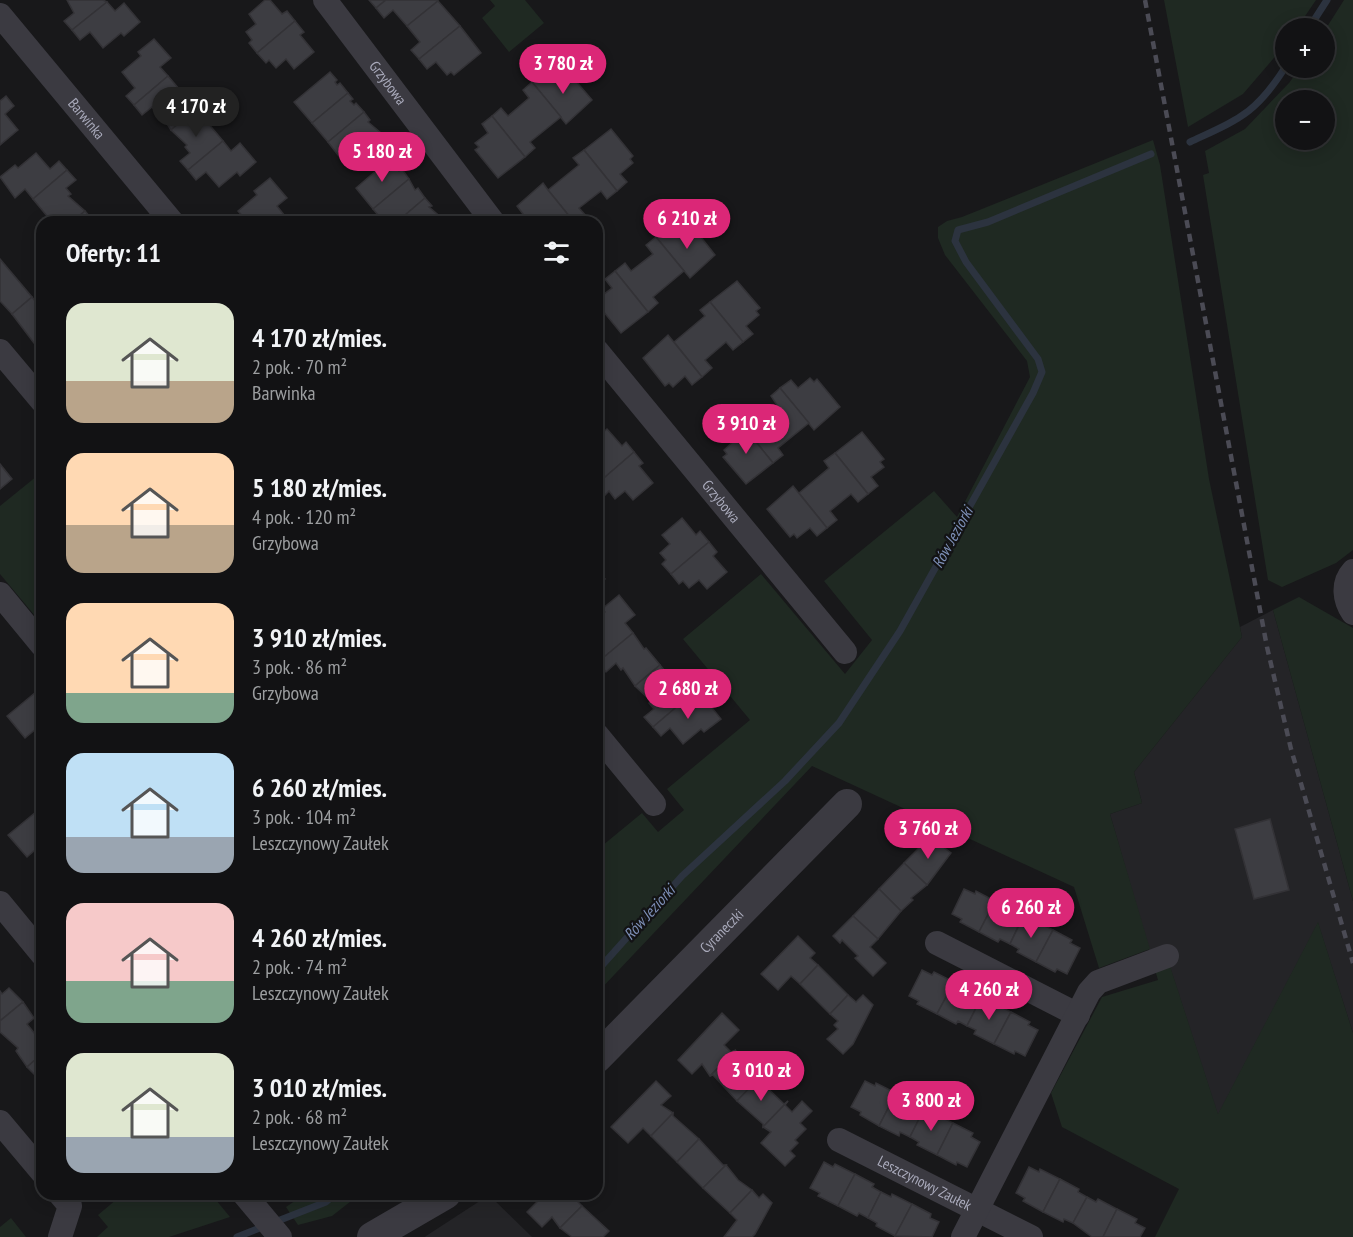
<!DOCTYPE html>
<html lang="pl">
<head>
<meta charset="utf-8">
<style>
	body { margin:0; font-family:"PT Sans Narrow",sans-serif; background:#1b1b1d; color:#f1f3f6; height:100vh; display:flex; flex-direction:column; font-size:22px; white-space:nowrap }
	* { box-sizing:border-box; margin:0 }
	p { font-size:20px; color:#9c9ea0 }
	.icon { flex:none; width:33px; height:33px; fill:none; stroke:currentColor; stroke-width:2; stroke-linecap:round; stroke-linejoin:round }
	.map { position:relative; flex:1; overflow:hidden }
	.panel { position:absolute; left:36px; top:216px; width:567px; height:984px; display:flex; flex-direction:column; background:#121214; border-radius:18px; box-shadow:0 3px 15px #0003,0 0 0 2px #313234 }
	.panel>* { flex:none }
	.tools { position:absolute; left:1275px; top:18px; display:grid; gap:12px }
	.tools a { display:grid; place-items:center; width:60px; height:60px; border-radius:50%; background:#121214; box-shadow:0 3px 15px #0003,0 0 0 2px #313234; font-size:30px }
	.price { position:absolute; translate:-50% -51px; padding:0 14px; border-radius:21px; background:#db2777; color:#fff; font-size:20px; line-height:39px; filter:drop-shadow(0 2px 3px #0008) }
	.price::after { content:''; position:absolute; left:50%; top:36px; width:18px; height:14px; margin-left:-9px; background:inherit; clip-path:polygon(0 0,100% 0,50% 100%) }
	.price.on { background:#222; color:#fff }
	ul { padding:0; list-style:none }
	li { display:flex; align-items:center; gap:18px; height:150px; padding:0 30px }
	li span { display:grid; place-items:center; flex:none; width:168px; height:120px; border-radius:18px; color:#555 }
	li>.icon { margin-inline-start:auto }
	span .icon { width:72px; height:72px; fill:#fffc; stroke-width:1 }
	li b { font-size:26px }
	h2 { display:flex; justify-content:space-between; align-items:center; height:72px; padding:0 30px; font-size:26px }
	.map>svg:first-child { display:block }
	.built { fill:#242427 }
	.green { fill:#1f2922; fill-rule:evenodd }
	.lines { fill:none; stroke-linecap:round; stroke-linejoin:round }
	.stream { stroke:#2c333f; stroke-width:7 }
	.building { fill:#3d3d42; stroke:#333236; stroke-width:1.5 }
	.minor { stroke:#3b3a41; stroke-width:24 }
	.tertiary { stroke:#3b3a41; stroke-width:30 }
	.rail { stroke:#4b4b55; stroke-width:4.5; stroke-dasharray:8 6; stroke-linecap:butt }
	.labels { text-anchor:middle; stroke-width:4.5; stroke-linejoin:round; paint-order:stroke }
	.street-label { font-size:15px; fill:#a9aabb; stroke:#131315 }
	.water-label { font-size:16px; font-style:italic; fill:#7e90b8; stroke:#131315 }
</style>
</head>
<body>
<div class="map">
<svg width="1353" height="1237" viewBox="0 0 1353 1237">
	<rect width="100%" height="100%" fill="#18181a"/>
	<g class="built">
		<polygon points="1273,610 1353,901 1353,1033 1318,923 1218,1115 1170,967 1155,970 1110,814 1142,803 1134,772 1242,637 1240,627"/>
		<polygon points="489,1195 532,1237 425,1237 426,1236"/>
	</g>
	<g class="green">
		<polygon points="490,0 525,0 544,23 509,52 482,18 495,6"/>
		<polygon points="1164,0 1316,0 1297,28 1286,28 1285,45 1243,94 1188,127"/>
		<path d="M 1344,0 L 1353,0 L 1353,550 L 1336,563 L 1282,587 L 1268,580 L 1203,175 L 1209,173 L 1205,151 L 1245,129 L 1289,83 L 1300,68 L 1324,68 L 1325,30 ZM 1286,100 L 1324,100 L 1324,140 L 1286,140 Z"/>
		<polygon points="1153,140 1160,165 1209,479 1242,637 1134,772 1142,803 1110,814 1150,949 1099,968 1074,887 812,766 597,993 597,850 642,813 658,832 684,810 667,789 750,720 683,639 761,574 845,674 872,640 824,581 934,491 957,517 1030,377 1027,361 945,255 938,238 938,227 947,221 962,217"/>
		<polygon points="42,472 42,612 36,617 0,574 0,506"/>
		<polygon points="1299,597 1353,628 1353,901 1273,610"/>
		<polygon points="1318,922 1353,1033 1353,1237 1155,1237 1179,1189 1062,1127 1051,1093 1102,997 1158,980 1155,970 1170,966 1218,1114"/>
		<polygon points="123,1194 211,1194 230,1217 169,1237 97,1237 108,1227 98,1215"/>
		<polygon points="305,1194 360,1194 332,1216 298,1225 286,1207"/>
		<polygon points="11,1218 26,1237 0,1237 0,1227"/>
	</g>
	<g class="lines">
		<g class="stream">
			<polyline points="1309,28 1327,0"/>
			<path d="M 1190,142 C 1239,119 1256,114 1286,66"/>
			<polyline points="597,971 682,876 785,781 839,723 900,631 1033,393 1042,372 1038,359 966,262 955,241 958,230 988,222 1151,154"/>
			<polyline points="237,1237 326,1202 335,1194"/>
		</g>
	</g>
	<g class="building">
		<polygon points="67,0 103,0 107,2 72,30 64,21 74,13"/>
		<polygon points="265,0 270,0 282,14 287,11 295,21 257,53 249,43 252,40 246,32 256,24 249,14"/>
		<polygon points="369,0 386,0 376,8"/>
		<polygon points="386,0 437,0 438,1 407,26 393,10 384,18 376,8"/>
		<polygon points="438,1 460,26 419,59 411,50 420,42 407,26"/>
		<polygon points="107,2 115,11 124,3 140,22 124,36 121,33 103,48 90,32 80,40 72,30"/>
		<polygon points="295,21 304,32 300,35 314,52 294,69 286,59 276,68 269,60 266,63 257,53"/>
		<polygon points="460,26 481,53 454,75 451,72 447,75 436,62 427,69 419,59"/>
		<polygon points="154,39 171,58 160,67 168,76 134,105 126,96 135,88 122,72 141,56 138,52"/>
		<polygon points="562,71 566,76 569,73 592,100 566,124 532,82 543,74 549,82"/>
		<polygon points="330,72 337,80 335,82 337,85 340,83 348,93 312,123 294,102"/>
		<polygon points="168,76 196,109 171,130 159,111 157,113 152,107 142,115 134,105"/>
		<polygon points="532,82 561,117 530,142 535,148 525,157 492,116 501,108 508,116 529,98 523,90"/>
		<polygon points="348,93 353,99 350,101 354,105 356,103 364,112 328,142 312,123"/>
		<polygon points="6,96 14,106 5,114 18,130 0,145 0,101"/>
		<polygon points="196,109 223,141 188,170 180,161 190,153 185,147 187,145 171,130"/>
		<polygon points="364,112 370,120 368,122 381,133 345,164 328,142"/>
		<polygon points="492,116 525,157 498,178 475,150 479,147 475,143 488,133 482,124"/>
		<polygon points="611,129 633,156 630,159 633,163 620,174 627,182 617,191 584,150"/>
		<polygon points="223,141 231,151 240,143 256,162 240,176 237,172 219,187 206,172 196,180 188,170"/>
		<polygon points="584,150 617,191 607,199 601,191 579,208 586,216 579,222 574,222 548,190 579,165 573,158"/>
		<polygon points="36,153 50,169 59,161 67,170 33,199 25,189 15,198 0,177 15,165 18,168"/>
		<polygon points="392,157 399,165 396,167 399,171 402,169 409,179 373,209 356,188"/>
		<polygon points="67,170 76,180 66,188 71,194 68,196 85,211 72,222 52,222 33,199"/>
		<polygon points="270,178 287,198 277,206 285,216 277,222 248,222 238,211 257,195 254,191"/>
		<polygon points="409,179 415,190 418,188 425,198 397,222 384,222 373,209"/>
		<polygon points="543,183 548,190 574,222 529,222 517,206"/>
		<polygon points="425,198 432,206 429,207 443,219 439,222 397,222"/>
		<polygon points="85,211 91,218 88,220 90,222 72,222"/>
		<polygon points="685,227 689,230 693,227 715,255 690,278 656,237 666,229 672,237"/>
		<polygon points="656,237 684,271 653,297 658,303 648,312 615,271 625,263 631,271 653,254 646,245"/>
		<polygon points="0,259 32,297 12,314 0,301"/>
		<polygon points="615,271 648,312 621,333 598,305 602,302 599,298 612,288 605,279"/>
		<polygon points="737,281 760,308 756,311 759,315 746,326 753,334 743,342 710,302"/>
		<polygon points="32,297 39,306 42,303 42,343 37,347 12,314"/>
		<polygon points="710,302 743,342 733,350 726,342 705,360 712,368 702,377 674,342 705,316 700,310"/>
		<polygon points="668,335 702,377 692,385 685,376 673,387 669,383 665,386 643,358"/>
		<polygon points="810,378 814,382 817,379 840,407 814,430 780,388 791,380 798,388"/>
		<polygon points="780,388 809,423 778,448 783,455 773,463 740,422 749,414 756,423 777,405 771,396"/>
		<polygon points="740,422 773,463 746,484 723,457 727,454 724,450 736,439 730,431"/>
		<polygon points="607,429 622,446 626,442 634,452 597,484 597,437"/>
		<polygon points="862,432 884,459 880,462 884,467 871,477 878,486 868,494 835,453"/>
		<polygon points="634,452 643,463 639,466 653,483 633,500 625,491 615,499 609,491 605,495 597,484"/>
		<polygon points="835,453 868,494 858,502 851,494 830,511 837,520 827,528 799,493 829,468 824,461"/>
		<polygon points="0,464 12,479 0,489"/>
		<polygon points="793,486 827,528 817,536 810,528 797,538 794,534 790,537 767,509"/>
		<polygon points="682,518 696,535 700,531 709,542 671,574 662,564 666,560 660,553 670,544 662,535"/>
		<polygon points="709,542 717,552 713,556 727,572 707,589 699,580 689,588 683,581 679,584 671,574"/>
		<polygon points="597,570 605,579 597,586"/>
		<polygon points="619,595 635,615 625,623 633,633 598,662 597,646 600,644 597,640 597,619 605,612 602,609"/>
		<polygon points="633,633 644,649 646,648 660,665 635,686 623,668 621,670 616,663 606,672 598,662"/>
		<polygon points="660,665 687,698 653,727 644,717 654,709 649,703 651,701 635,686"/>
		<polygon points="42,687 42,724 25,738 7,716"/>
		<polygon points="687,698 695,707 705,699 721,719 704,732 701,729 683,744 670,728 661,736 653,727"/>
		<polygon points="42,807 42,844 27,857 8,835"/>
		<polygon points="1270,819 1289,890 1254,899 1235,829"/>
		<polygon points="930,837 951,853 927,885 904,863"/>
		<polygon points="904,863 927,885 911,898 913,900 901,911 879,889"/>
		<polygon points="879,889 901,911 878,939 853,916"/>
		<polygon points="964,889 975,894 976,891 995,901 979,932 960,922 962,919 952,914"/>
		<polygon points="995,901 1014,911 1012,914 1022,919 1010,944 1000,939 998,942 979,932"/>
		<polygon points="853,916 878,939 870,947 886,963 873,976 855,958 858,956 842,940 840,943 833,936"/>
		<polygon points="1022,919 1032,924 1034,920 1053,930 1036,962 1017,952 1019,949 1010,944"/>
		<polygon points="1053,930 1072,940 1070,943 1080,948 1067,974 1057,969 1055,972 1036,962"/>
		<polygon points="798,936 815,953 810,958 818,965 800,984 791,976 778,990 761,974"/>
		<polygon points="818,965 848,995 830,1014 800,984"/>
		<polygon points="922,970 932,975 934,972 954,982 937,1014 917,1004 919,1001 909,996"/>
		<polygon points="954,982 973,992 971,995 980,1000 967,1026 958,1021 956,1024 937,1014"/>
		<polygon points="9,988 23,1002 0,1021 0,991 2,994"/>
		<polygon points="848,995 856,1002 863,995 873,1005 853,1044 843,1054 827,1039 838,1029 834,1025 838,1021 830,1014"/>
		<polygon points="980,1000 990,1005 991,1002 1011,1012 994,1044 974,1034 976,1030 967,1026"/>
		<polygon points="23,1002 34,1018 27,1024 35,1034 42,1029 42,1054 27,1067 16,1051 18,1048 0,1032 0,1021"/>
		<polygon points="1011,1012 1030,1022 1028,1025 1038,1030 1025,1056 1015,1051 1014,1054 994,1044"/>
		<polygon points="722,1013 739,1030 724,1045 731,1052 736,1050 710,1076 702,1064 692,1074 678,1060"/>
		<polygon points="736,1050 733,1054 758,1079 737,1101 713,1075 710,1076"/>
		<polygon points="42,1054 42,1080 41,1081 27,1067"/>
		<polygon points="758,1079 784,1104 788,1101 763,1127 763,1124 737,1101"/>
		<polygon points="656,1081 671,1096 661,1105 673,1113 651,1136 643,1128 628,1143 611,1127"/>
		<polygon points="865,1081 875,1086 876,1083 896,1093 879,1126 860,1115 861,1112 851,1107"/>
		<polygon points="896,1093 915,1103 913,1106 923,1111 910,1137 900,1132 899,1136 879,1126"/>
		<polygon points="788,1101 785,1105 792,1112 802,1101 812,1111 800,1123 806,1129 795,1140 798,1143 790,1151 795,1156 785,1166 761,1143 771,1132 763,1127"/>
		<polygon points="923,1111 932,1116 934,1113 953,1123 937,1155 917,1145 919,1142 910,1137"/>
		<polygon points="673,1113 673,1116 699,1139 677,1162 651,1136"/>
		<polygon points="953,1123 973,1133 971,1137 980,1142 967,1167 957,1162 956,1165 937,1155"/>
		<polygon points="699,1139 723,1165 726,1165 703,1188 677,1162"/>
		<polygon points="824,1162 833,1167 835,1164 855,1174 838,1206 818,1196 820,1193 810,1188"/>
		<polygon points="726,1165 738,1180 752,1190 730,1213 703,1188"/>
		<polygon points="1029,1167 1039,1172 1040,1169 1060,1179 1043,1212 1023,1201 1025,1198 1016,1193"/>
		<polygon points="855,1174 874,1184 872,1187 881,1192 868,1218 859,1213 857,1216 838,1206"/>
		<polygon points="1060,1179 1079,1189 1078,1192 1087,1197 1073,1223 1064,1219 1063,1222 1043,1212"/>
		<polygon points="752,1190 759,1198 763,1194 772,1203 755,1234 752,1237 724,1237 737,1220 730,1213"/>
		<polygon points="881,1192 891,1197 892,1194 912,1204 895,1236 876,1226 877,1223 868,1218"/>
		<polygon points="545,1194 578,1194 574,1198 582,1206 560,1228 552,1217 542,1227 527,1212"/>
		<polygon points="1087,1197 1096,1202 1098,1199 1117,1209 1103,1237 1092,1237 1073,1223"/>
		<polygon points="912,1204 931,1214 930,1218 939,1222 932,1237 895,1236"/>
		<polygon points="582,1206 609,1231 603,1237 572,1237 560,1228"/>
		<polygon points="1117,1209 1137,1219 1135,1223 1145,1228 1140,1237 1103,1237"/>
	</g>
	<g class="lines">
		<g class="minor">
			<path id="s1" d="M 325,0 L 493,222"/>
			<path id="s2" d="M 0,15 L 172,222"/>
			<polyline points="0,351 42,401"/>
			<path id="s3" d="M 597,351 L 845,652"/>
			<path d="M 1353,571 C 1342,583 1344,600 1353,613"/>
			<polyline points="0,594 42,645"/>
			<polyline points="597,735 654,804"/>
			<polyline points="0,903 42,954"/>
			<polyline points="937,943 1078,1015"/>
			<polyline points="0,1122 42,1172"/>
			<path id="s4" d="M 839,1140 L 1031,1237"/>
			<polyline points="244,1194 280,1237"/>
			<polyline points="60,1237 70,1206 60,1194"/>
			<polyline points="963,1237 1089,992 1098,982 1167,956"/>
		</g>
		<g class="tertiary">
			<path id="s5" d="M 597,1058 L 847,804"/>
			<polyline points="372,1237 446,1194"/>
		</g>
		<polyline class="rail" points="1145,0 1267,647 1291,749 1353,963"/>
	</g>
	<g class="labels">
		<g class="street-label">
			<text dy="5" stroke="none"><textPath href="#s1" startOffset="104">Grzybowa</textPath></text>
			<text dy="5" stroke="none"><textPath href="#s2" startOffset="135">Barwinka</textPath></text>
			<text dy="5" stroke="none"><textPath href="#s3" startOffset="195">Grzybowa</textPath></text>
			<text dy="5" stroke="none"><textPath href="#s5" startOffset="178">Cyraneczki</textPath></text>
			<text dy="5" stroke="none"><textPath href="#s4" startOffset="96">Leszczynowy Zaułek</textPath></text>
		</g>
		<g class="water-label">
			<text transform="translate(952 537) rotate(-61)" y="6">Rów Jeziorki</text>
			<text transform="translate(649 912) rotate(-48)" y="6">Rów Jeziorki</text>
		</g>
	</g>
</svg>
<div class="tools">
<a>+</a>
<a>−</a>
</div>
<b class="price" style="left:563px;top:95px">3 780 zł</b>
<b class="price on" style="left:196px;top:138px">4 170 zł</b>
<b class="price" style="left:382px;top:183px">5 180 zł</b>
<b class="price" style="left:687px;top:250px">6 210 zł</b>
<b class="price" style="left:746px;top:455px">3 910 zł</b>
<b class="price" style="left:688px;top:720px">2 680 zł</b>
<b class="price" style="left:928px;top:860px">3 760 zł</b>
<b class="price" style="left:1031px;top:939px">6 260 zł</b>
<b class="price" style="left:989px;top:1021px">4 260 zł</b>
<b class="price" style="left:761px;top:1102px">3 010 zł</b>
<b class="price" style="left:931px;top:1132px">3 800 zł</b>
<section class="panel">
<h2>Oferty: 11<svg class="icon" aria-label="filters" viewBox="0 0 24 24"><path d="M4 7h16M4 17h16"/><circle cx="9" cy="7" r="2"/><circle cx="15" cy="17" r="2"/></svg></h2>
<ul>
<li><span style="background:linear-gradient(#dfe7d0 65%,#b9a48a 0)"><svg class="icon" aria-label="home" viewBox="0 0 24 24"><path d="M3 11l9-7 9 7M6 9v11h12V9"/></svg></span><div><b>4 170 zł/mies.</b><p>2 pok. · 70 m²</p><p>Barwinka</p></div></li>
<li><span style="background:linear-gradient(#ffd9b3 60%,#b9a48a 0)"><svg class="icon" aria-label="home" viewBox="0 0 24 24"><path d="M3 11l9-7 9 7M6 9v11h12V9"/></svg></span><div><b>5 180 zł/mies.</b><p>4 pok. · 120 m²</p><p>Grzybowa</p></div></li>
<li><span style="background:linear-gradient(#ffd9b3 75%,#7fa58c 0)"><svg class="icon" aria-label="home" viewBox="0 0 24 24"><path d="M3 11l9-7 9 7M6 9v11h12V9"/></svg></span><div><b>3 910 zł/mies.</b><p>3 pok. · 86 m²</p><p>Grzybowa</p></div></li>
<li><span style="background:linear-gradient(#bfe0f5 70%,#9aa5b1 0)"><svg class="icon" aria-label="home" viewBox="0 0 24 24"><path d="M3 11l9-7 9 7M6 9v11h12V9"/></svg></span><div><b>6 260 zł/mies.</b><p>3 pok. · 104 m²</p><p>Leszczynowy Zaułek</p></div></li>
<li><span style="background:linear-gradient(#f6c9c9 65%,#7fa58c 0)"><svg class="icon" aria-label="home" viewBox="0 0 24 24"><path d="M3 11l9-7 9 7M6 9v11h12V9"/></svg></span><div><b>4 260 zł/mies.</b><p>2 pok. · 74 m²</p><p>Leszczynowy Zaułek</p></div></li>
<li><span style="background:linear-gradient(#dfe7d0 70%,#9aa5b1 0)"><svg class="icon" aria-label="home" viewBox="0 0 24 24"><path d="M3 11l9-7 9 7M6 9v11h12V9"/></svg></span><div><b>3 010 zł/mies.</b><p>2 pok. · 68 m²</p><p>Leszczynowy Zaułek</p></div></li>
</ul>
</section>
</div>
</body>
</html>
